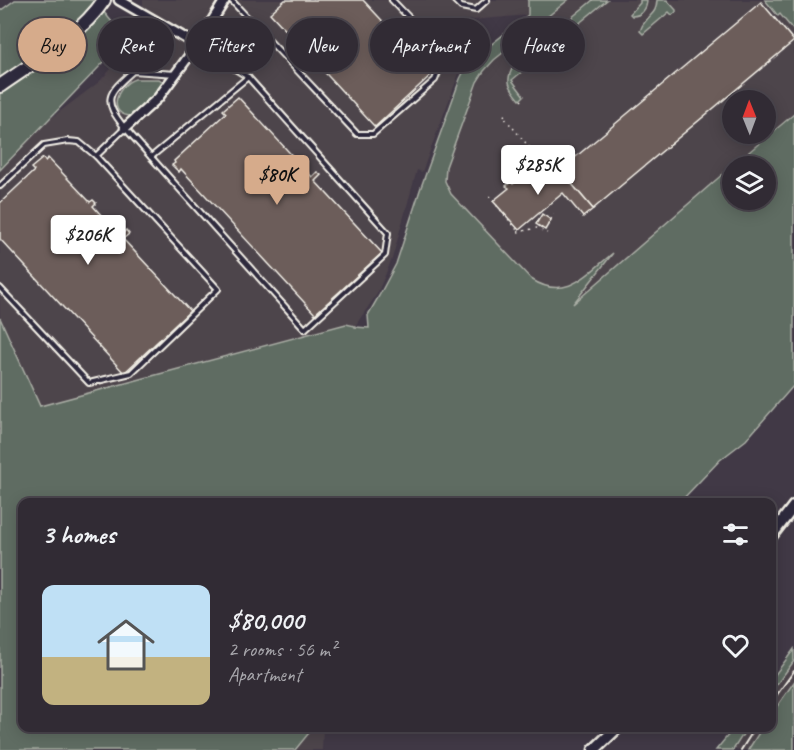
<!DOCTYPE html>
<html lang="en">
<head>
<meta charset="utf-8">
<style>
	body { margin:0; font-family:Caveat,sans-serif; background:#3d3740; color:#f1f3f6; height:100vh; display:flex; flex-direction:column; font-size:22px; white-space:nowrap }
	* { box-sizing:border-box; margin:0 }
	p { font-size:20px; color:#a8a7ac }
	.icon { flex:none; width:33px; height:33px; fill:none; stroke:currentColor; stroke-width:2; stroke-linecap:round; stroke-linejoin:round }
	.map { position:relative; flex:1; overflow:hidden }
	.details { position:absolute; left:18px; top:498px; width:758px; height:234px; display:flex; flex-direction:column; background:#312b34; border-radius:12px; box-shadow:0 3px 15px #0003,0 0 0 2px #4c474f }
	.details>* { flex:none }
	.top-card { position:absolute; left:18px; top:18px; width:759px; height:54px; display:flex; gap:12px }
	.needle { width:39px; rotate:359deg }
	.buttons { position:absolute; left:722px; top:90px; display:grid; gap:12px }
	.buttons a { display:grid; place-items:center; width:54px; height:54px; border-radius:50%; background:#312b34; box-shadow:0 3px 15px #0003,0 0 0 2px #4c474f; font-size:30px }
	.price { position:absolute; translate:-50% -51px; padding:0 14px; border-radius:6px; background:#fff; color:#222; font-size:20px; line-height:39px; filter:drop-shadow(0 2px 3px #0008) }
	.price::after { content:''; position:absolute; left:50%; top:36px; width:18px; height:14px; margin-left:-9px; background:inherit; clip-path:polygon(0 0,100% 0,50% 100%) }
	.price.selected { background:#d6ab8b; color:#111 }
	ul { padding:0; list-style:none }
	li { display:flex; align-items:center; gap:18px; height:150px; padding:0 24px }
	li+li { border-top:2px solid #4c474f }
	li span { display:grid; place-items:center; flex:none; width:168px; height:120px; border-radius:12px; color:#555 }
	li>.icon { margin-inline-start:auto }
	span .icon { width:72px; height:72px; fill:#fffc; stroke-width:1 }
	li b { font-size:26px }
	h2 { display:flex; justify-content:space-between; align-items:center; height:72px; padding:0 24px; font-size:26px }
	.pill { padding:0 21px; border-radius:27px; background:#312b34; box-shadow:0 3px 15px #0003,0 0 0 2px #4c474f; font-size:21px; line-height:54px }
	.pill.selected { background:#d6ab8b; color:#111 }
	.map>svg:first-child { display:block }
	.built { fill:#4e444c; fill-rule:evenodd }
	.green { fill:#5f6c62; stroke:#aaaea5; stroke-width:1.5; fill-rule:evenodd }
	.building { fill:#6c5d5a; stroke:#f4f1e8; stroke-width:1.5 }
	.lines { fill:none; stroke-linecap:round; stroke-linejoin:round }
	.service-casing { stroke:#f4f1e8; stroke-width:8 }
	.minor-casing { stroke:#f4f1e8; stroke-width:13 }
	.tertiary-casing { stroke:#f4f1e8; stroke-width:15 }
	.secondary-casing { stroke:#f4f1e8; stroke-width:16 }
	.path { stroke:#f4f1e8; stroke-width:1.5; stroke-dasharray:1.5 4.5; stroke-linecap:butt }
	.service { stroke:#2f2a3d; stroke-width:4 }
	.minor { stroke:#2f2a3d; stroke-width:8 }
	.tertiary { stroke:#2f2a3d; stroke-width:10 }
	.secondary { stroke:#2f2a3d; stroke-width:12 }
	.rail { stroke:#f4f1e8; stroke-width:2 }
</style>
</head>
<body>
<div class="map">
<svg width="794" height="750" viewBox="0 0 794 750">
	<rect width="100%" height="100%" fill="#413946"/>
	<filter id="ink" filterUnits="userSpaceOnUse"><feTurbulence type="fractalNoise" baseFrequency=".0167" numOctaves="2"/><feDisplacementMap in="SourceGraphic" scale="12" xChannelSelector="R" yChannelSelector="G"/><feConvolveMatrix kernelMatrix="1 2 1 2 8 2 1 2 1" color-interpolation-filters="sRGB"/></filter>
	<g filter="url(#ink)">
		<g class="built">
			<polygon points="143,0 528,0 528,15 461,21 461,68 422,172 417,170 392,259 377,294 355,326 346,324 40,406 0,318 0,163 18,143 99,82 122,57 143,8"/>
			<path d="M 568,0 L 794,0 L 794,114 L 724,173 L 575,303 L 572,304 L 610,256 L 578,282 L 568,287 L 558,288 L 549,287 L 540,284 L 531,279 L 452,195 L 448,187 L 445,174 L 446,167 L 474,90 L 484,71 L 494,60 ZM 732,100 L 765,100 L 765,134 L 732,134 Z"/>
			<polygon points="794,661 794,682 771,715 771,692"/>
			<polygon points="313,728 323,728 322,750 295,750"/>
			<polygon points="747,728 762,728 748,750 733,750"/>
		</g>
		<g class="green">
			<polygon points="15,0 94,0 126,39 0,170 0,11"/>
			<path d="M 528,0 L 568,0 L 494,60 L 484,71 L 477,82 L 446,167 L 445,181 L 451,194 L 531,279 C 566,302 587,274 613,253 L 573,304 L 724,173 L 794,114 L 794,385 L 746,440 L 720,460 L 680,502 L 22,502 L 22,728 L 313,728 L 295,750 L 0,750 L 0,318 L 40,406 L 346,324 L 355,326 L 355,327 L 369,328 L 368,315 L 379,296 L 396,264 L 420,190 L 460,79 L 468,63 L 528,15 ZM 732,166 L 765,166 L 765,200 L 732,200 Z"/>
			<path d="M 593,0 L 607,0 L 565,35 L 562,32 L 556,37 L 559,41 L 557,42 L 554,38 L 546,44 L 549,49 L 512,80 L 524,96 L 520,100 C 509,87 504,80 515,64 Z"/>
			<path d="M 640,0 L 647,0 C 647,9 641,16 632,16 L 630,14 L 640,3 Z"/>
			<path d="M 657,0 L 667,0 L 676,10 L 676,12 L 672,15 L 669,12 L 643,34 L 640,31 C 641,28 642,25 645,22 C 652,12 656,14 657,0 Z"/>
			<polygon points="765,0 794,0 794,31 780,14 778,16"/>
			<path d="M 135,79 L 159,79 L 163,82 L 164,87 L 134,116 C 105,117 116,85 135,79 Z"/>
			<polygon points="794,649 794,661 771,692 771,680"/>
			<polygon points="794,682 794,750 748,750 762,728 771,728 771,715"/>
			<polygon points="734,728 747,728 733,750 716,750"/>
		</g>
		<g class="building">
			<polygon points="285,0 363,0 432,74 375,127 270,13"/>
			<polygon points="761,2 794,41 593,209 560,170"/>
			<polygon points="238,97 312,177 317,172 321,175 315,181 382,253 315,314 181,169 179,172 172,165 175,163 174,161 226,113 223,110"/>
			<polygon points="43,158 45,161 48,158 90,202 93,200 96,203 93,206 120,236 126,230 129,234 123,239 190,311 124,373 0,239 0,203 34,171 31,168"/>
			<polygon points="539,163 550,178 560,170 593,209 583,217 563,193 519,230 493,201 509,188 506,186 511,182 513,184"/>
			<polygon points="542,214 551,220 545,230 536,224"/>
		</g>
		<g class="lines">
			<defs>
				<g id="service">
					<polyline points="231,0 357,134 373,134 435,80 445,55 392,0"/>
					<polyline points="454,0 461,7 476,10 487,0"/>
					<path d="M 176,74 L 133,71 C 107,94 102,100 125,128 L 305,329 L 385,255 L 388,233 L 248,77 L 197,45"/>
					<polyline points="96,156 125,128"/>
					<polyline points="151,157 248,77"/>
					<polyline points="0,186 44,145 68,141 79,142 96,156 218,289 131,373 89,383 0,288"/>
				</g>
				<g id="minor">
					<polyline points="119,0 197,45"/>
					<polyline points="125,128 158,98 197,45 225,0"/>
				</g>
				<g id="tertiary">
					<polyline points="771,536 794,506"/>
					<polyline points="594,750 617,728"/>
				</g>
				<path id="secondary" d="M 0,86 C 34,62 81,35 104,0"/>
			</defs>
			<use href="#service" class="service-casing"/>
			<use href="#minor" class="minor-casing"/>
			<use href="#tertiary" class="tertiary-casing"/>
			<use href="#secondary" class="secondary-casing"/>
			<g class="path">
				<polyline points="521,101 525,98"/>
				<polyline points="505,115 503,116 552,174"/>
				<polyline points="526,163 534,155"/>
				<polyline points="489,196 517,230"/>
				<polyline points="545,230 554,214"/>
				<polyline points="518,232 537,228 547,233"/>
			</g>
			<use href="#service" class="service"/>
			<use href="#minor" class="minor"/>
			<use href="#tertiary" class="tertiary"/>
			<use href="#secondary" class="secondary"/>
			<g class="rail">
				<polyline points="771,703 794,671"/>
				<polyline points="741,750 755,728"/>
			</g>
		</g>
	</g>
</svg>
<div class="buttons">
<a><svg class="needle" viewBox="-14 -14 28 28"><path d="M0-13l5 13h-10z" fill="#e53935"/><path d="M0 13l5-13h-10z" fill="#a8a7ac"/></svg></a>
<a><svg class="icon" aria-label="layers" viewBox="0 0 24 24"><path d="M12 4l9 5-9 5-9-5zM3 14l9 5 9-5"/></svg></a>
</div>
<b class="price" style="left:538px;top:196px">$285K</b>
<b class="price selected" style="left:277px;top:206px">$80K</b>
<b class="price" style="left:88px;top:266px">$206K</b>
<div class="top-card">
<a class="pill selected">Buy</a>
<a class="pill">Rent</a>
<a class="pill">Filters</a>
<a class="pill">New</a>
<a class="pill">Apartment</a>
<a class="pill">House</a>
</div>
<section class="details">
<h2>3 homes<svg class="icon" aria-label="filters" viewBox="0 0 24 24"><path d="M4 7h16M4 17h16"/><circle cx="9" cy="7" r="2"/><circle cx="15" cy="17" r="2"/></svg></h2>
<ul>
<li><span style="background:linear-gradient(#bfe0f5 60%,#c2b280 0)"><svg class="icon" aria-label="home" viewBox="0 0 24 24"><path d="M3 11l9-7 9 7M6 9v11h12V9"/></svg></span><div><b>$80,000</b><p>2 rooms · 56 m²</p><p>Apartment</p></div><svg class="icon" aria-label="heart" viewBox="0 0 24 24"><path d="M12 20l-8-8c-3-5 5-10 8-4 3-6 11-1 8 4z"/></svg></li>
</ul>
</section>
</div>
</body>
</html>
